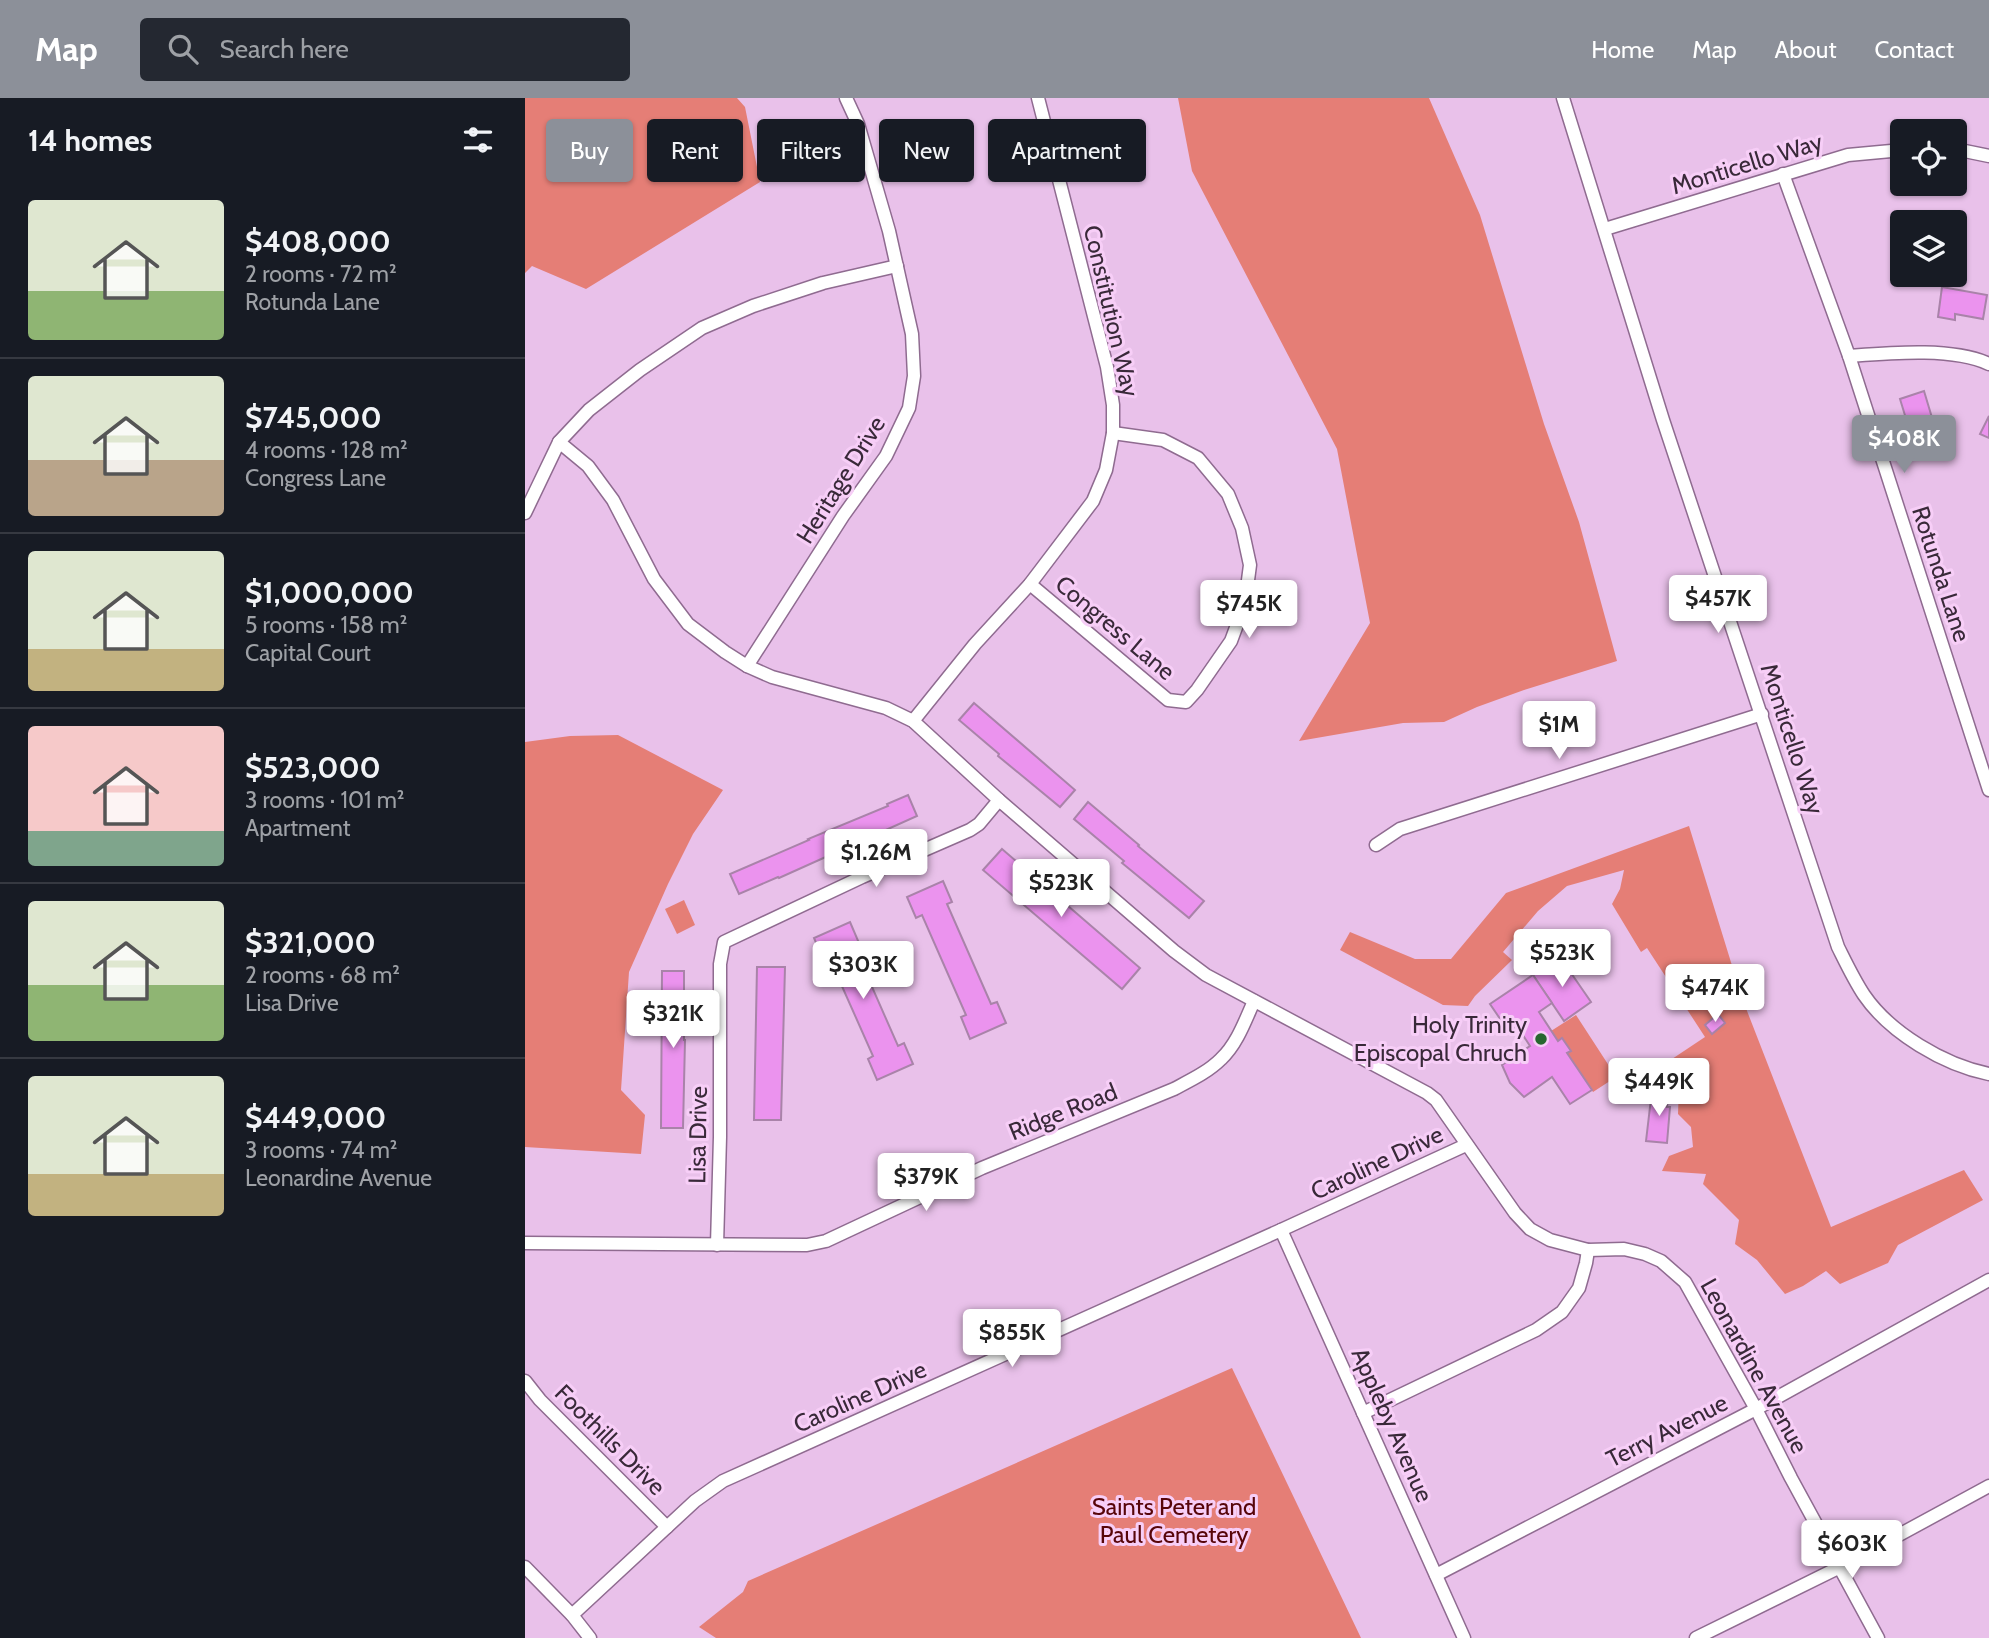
<!DOCTYPE html>
<html lang="en">
<head>
<meta charset="utf-8">
<style>
	body { margin:0; font-family:Cabin,sans-serif; background:#242831; color:#f1f3f6; height:100vh; display:flex; flex-direction:column; font-size:26px; white-space:nowrap }
	* { box-sizing:border-box; margin:0 }
	p { font-size:23px; color:#9ea1a6 }
	.icon { flex:none; width:38px; height:38px; fill:none; stroke:currentColor; stroke-width:2; stroke-linecap:round; stroke-linejoin:round }
	.map { position:relative; flex:1; overflow:hidden }
	.drawer { display:flex; flex-direction:column; background:#171b24; width:525px }
	.drawer>* { flex:none }
	.banner { position:absolute; left:21px; top:21px; width:665px; height:63px; display:flex; gap:14px }
	.controls { position:absolute; left:1365px; top:21px; display:grid; gap:14px }
	.controls a { display:grid; place-items:center; width:77px; height:77px; border-radius:7px; background:#171b24; box-shadow:0 2px 5px #0004; font-size:35px }
	.price { position:absolute; translate:-50% -60px; padding:0 16px; border-radius:7px; background:#fff; color:#222; font-size:23px; line-height:46px; filter:drop-shadow(0 2px 4px #0008) }
	.price::after { content:''; position:absolute; left:50%; top:42px; width:21px; height:16px; margin-left:-10px; background:inherit; clip-path:polygon(0 0,100% 0,50% 100%) }
	.price.selected { background:#8c9099; color:#fff }
	ul { padding:0; list-style:none }
	li { display:flex; align-items:center; gap:21px; height:175px; padding:0 28px }
	li+li { border-top:2px solid #363941 }
	li span { display:grid; place-items:center; flex:none; width:196px; height:140px; border-radius:7px; color:#555 }
	li>.icon { margin-inline-start:auto }
	span .icon { width:84px; height:84px; fill:#fffc; stroke-width:1 }
	li b { font-size:30px }
	h2 { display:flex; justify-content:space-between; align-items:center; height:84px; padding:0 28px; font-size:30px }
	.pill { padding:0 24px; border-radius:7px; background:#171b24; box-shadow:0 2px 5px #0004; font-size:24px; line-height:63px }
	.pill.selected { background:#8c9099; color:#fff }
	header { display:flex; align-items:center; gap:42px; box-sizing:border-box; height:98px; padding:0 35px; background:#8c9099; color:#fff }
	header strong { font-size:33px }
	nav { display:flex; gap:38px; margin-inline-start:auto; font-size:24px }
	.search { width:490px; height:63px; background:#242831; display:flex; align-items:center; gap:18px; box-sizing:border-box; padding:0 24px; border-radius:7px; color:#9ea1a6; font-size:26px }
	main { display:flex; flex:1; min-height:0 }
	.map>svg:first-child { display:block }
	.green { fill:#e57e76 }
	.building { fill:#eb93ee; stroke:#a983a9; stroke-width:2 }
	.lines { fill:none; stroke-linecap:round; stroke-linejoin:round }
	.street-casing { stroke:#8f6b90; stroke-width:15 }
	.street { stroke:#fff; stroke-width:12 }
	.poi-dot { fill:#27662f; stroke:#f7cef7; stroke-width:2.5 }
	.labels { text-anchor:middle; stroke-width:6; stroke-linejoin:round; paint-order:stroke }
	.street-label { font-size:24px; fill:#392939; stroke:#f7cef7 }
	.poi-label { font-size:24px; fill:#392939; stroke:#f7cef7; text-anchor:end }
	.park-label { font-size:24px; fill:#570509; stroke:#f7cef7 }
</style>
</head>
<body>
<header>
<strong>Map</strong>
<div class="search"><svg class="icon" aria-label="search" viewBox="0 0 24 24"><circle cx="10" cy="10" r="6"/><path d="M15 15l6 6"/></svg>Search here</div>
<nav><a>Home</a><a>Map</a><a>About</a><a>Contact</a></nav>
</header>
<main>
<section class="drawer">
<h2>14 homes<svg class="icon" aria-label="filters" viewBox="0 0 24 24"><path d="M4 7h16M4 17h16"/><circle cx="9" cy="7" r="2"/><circle cx="15" cy="17" r="2"/></svg></h2>
<ul>
<li><span style="background:linear-gradient(#dfe7d0 65%,#8fb573 0)"><svg class="icon" aria-label="home" viewBox="0 0 24 24"><path d="M3 11l9-7 9 7M6 9v11h12V9"/></svg></span><div><b>$408,000</b><p>2 rooms · 72 m²</p><p>Rotunda Lane</p></div></li>
<li><span style="background:linear-gradient(#dfe7d0 60%,#b9a48a 0)"><svg class="icon" aria-label="home" viewBox="0 0 24 24"><path d="M3 11l9-7 9 7M6 9v11h12V9"/></svg></span><div><b>$745,000</b><p>4 rooms · 128 m²</p><p>Congress Lane</p></div></li>
<li><span style="background:linear-gradient(#dfe7d0 70%,#c2b280 0)"><svg class="icon" aria-label="home" viewBox="0 0 24 24"><path d="M3 11l9-7 9 7M6 9v11h12V9"/></svg></span><div><b>$1,000,000</b><p>5 rooms · 158 m²</p><p>Capital Court</p></div></li>
<li><span style="background:linear-gradient(#f6c9c9 75%,#7fa58c 0)"><svg class="icon" aria-label="home" viewBox="0 0 24 24"><path d="M3 11l9-7 9 7M6 9v11h12V9"/></svg></span><div><b>$523,000</b><p>3 rooms · 101 m²</p><p>Apartment</p></div></li>
<li><span style="background:linear-gradient(#dfe7d0 60%,#8fb573 0)"><svg class="icon" aria-label="home" viewBox="0 0 24 24"><path d="M3 11l9-7 9 7M6 9v11h12V9"/></svg></span><div><b>$321,000</b><p>2 rooms · 68 m²</p><p>Lisa Drive</p></div></li>
<li><span style="background:linear-gradient(#dfe7d0 70%,#c2b280 0)"><svg class="icon" aria-label="home" viewBox="0 0 24 24"><path d="M3 11l9-7 9 7M6 9v11h12V9"/></svg></span><div><b>$449,000</b><p>3 rooms · 74 m²</p><p>Leonardine Avenue</p></div></li>
</ul>
</section>
<div class="map">
<svg width="1464" height="1540" viewBox="0 0 1464 1540">
	<rect width="100%" height="100%" fill="#e9c1ea"/>
	<g class="green">
		<polygon points="0,0 212,0 220,9 235,84 61,191 7,168 0,175"/>
		<polygon points="653,0 904,0 955,117 1019,326 1054,424 1092,563 999,592 952,609 919,624 878,625 774,643 845,525 812,351 667,73"/>
		<polygon points="93,637 198,692 168,736 143,786 104,874 96,992 120,1017 116,1056 0,1049 0,644 45,638"/>
		<polygon points="1164,728 1217,900 1306,1129 1439,1072 1458,1102 1373,1147 1363,1165 1315,1186 1301,1173 1278,1188 1260,1196 1232,1162 1210,1146 1214,1122 1178,1086 1181,1076 1137,1073 1144,1058 1168,1049 1166,1029 1153,1016 1154,988 1140,988 1135,969 1180,939 1122,850 1116,854 1087,806 1095,791 1099,772 1042,788 1013,813 978,854 987,862 950,898 943,908 918,907 815,852 825,834 890,861 926,861 981,795"/>
		<polygon points="159,802 170,827 152,836 140,811"/>
		<polygon points="1051,917 1090,977 1088,981 1068,994 1042,955 1045,952 1037,940 1033,943 1026,933"/>
		<polygon points="707,1270 836,1540 191,1540 174,1529 218,1494 223,1483"/>
	</g>
	<g class="building">
		<polygon points="1417,189 1462,197 1458,221 1430,216 1430,222 1413,219"/>
		<polygon points="1399,293 1411,333 1383,342 1378,325 1382,324 1375,301"/>
		<polygon points="1464,318 1464,340 1455,336"/>
		<polygon points="449,605 550,692 535,709 473,658 474,656 434,622"/>
		<polygon points="383,697 392,718 254,780 253,779 214,796 205,776 284,742 283,741 363,708 362,706"/>
		<polygon points="563,704 614,747 613,748 679,803 664,820 597,765 599,763 549,721"/>
		<polygon points="477,751 615,870 597,891 458,772"/>
		<polygon points="418,783 427,804 422,806 466,906 472,904 481,925 445,941 436,919 441,917 397,817 391,820 382,799"/>
		<polygon points="325,824 334,845 329,848 373,948 379,945 388,966 352,982 343,961 348,958 304,859 298,861 289,840"/>
		<polygon points="1035,859 1066,904 1039,923 1008,877"/>
		<polygon points="232,869 260,869 256,1022 229,1022"/>
		<polygon points="137,873 159,873 159,942 160,942 158,1030 136,1030"/>
		<polygon points="1008,877 1027,905 1014,914 1033,943 1037,940 1046,953 1042,955 1067,992 1045,1006 1027,979 999,999 985,985 977,967 1005,948 992,928 984,934 965,906"/>
		<polygon points="1193,916 1200,925 1187,936 1180,927"/>
		<polygon points="1127,992 1143,994 1142,1009 1145,1009 1142,1045 1121,1043"/>
	</g>
	<g class="lines">
		<defs>
			<g id="street">
				<path d="M 1038,0 L 1138,322 L 1313,849 C 1321,865 1329,882 1339,897 C 1365,935 1419,967 1464,976"/>
				<polyline points="1430,51 1464,58"/>
				<polyline points="1258,76 1324,258 1464,692"/>
				<polyline points="1080,131 1323,57 1377,52"/>
				<path d="M 1324,258 C 1364,255 1428,249 1464,266"/>
				<polyline points="34,344 63,368 88,402 129,481 163,526 200,554 222,568 247,579 361,610 388,623 474,702 649,853 681,877 902,995 911,1002 990,1115 1005,1131 1025,1142 1063,1152 1099,1151 1120,1156 1136,1163 1160,1184 1231,1311 1266,1380 1353,1540"/>
				<polyline points="0,415 34,344 64,312 115,272 177,230 228,208 298,185 372,168"/>
				<polyline points="505,486 643,602 661,604 672,592 706,543 720,505 725,467 717,430 703,396 673,360 638,342 588,335"/>
				<polyline points="222,568 318,418 361,358 384,310 389,278 387,236 364,133 333,26 321,0"/>
				<polyline points="388,623 450,546 505,486 568,403 581,372 588,335 588,307 582,269 513,0"/>
				<polyline points="851,747 875,731 1237,616"/>
				<polyline points="756,1132 939,1540"/>
				<path d="M 0,1145 L 282,1147 L 301,1143 L 457,1070 L 649,991 C 666,982 683,974 696,961 C 712,946 720,923 729,903"/>
				<polyline points="192,1147 195,1039 195,866 199,844 337,779 445,732 454,726 474,702"/>
				<polyline points="0,1283 15,1302 142,1429"/>
				<polyline points="838,1315 1011,1232 1037,1214 1054,1190 1061,1165 1063,1152"/>
				<polyline points="0,1469 47,1517 65,1540"/>
				<polyline points="911,1477 1231,1311 1464,1182"/>
				<polyline points="47,1517 170,1403 198,1383 756,1132 941,1047"/>
				<polyline points="1171,1540 1315,1469 1464,1388"/>
			</g>
		</defs>
		<use href="#street" class="street-casing"/>
		<use href="#street" class="street"/>
	</g>
	<circle class="poi-dot" cx="1016" cy="941" r="7"/>
	<g class="labels">
		<g class="street-label">
			<text transform="translate(1222 66) rotate(-17)" y="8">Monticello Way</text>
			<text transform="translate(586 213) rotate(77)" y="8">Constitution Way</text>
			<text transform="translate(316 382) rotate(-58)" y="8">Heritage Drive</text>
			<text transform="translate(1416 476) rotate(72)" y="8">Rotunda Lane</text>
			<text transform="translate(590 530) rotate(40)" y="8">Congress Lane</text>
			<text transform="translate(1267 641) rotate(72)" y="8">Monticello Way</text>
			<text transform="translate(538 1014) rotate(-22)" y="8">Ridge Road</text>
			<text transform="translate(173 1037) rotate(-89)" y="8">Lisa Drive</text>
			<text transform="translate(852 1065) rotate(-25)" y="8">Caroline Drive</text>
			<text transform="translate(1229 1268) rotate(61)" y="8">Leonardine Avenue</text>
			<text transform="translate(335 1299) rotate(-24)" y="8">Caroline Drive</text>
			<text transform="translate(867 1327) rotate(66)" y="8">Appleby Avenue</text>
			<text transform="translate(1142 1333) rotate(-27)" y="8">Terry Avenue</text>
			<text transform="translate(85 1342) rotate(45)" y="8">Foothills Drive</text>
		</g>
		<g class="poi-label">
			<text x="1002" y="935">Holy Trinity<tspan x="1002" dy="28">Episcopal Chruch</tspan></text>
		</g>
		<g class="park-label">
			<text x="649" y="1417">Saints Peter and<tspan x="649" dy="28">Paul Cemetery</tspan></text>
		</g>
	</g>
</svg>
<div class="controls">
<a><svg class="icon" aria-label="locate" viewBox="0 0 24 24"><circle cx="12" cy="12" r="6"/><path d="M12 2v4M12 18v4M2 12h4M18 12h4"/></svg></a>
<a><svg class="icon" aria-label="layers" viewBox="0 0 24 24"><path d="M12 4l9 5-9 5-9-5zM3 14l9 5 9-5"/></svg></a>
</div>
<b class="price selected" style="left:1379px;top:377px">$408K</b>
<b class="price" style="left:1193px;top:537px">$457K</b>
<b class="price" style="left:724px;top:542px">$745K</b>
<b class="price" style="left:1034px;top:663px">$1M</b>
<b class="price" style="left:351px;top:791px">$1.26M</b>
<b class="price" style="left:536px;top:821px">$523K</b>
<b class="price" style="left:1037px;top:891px">$523K</b>
<b class="price" style="left:338px;top:903px">$303K</b>
<b class="price" style="left:1190px;top:926px">$474K</b>
<b class="price" style="left:148px;top:952px">$321K</b>
<b class="price" style="left:1134px;top:1020px">$449K</b>
<b class="price" style="left:401px;top:1115px">$379K</b>
<b class="price" style="left:487px;top:1271px">$855K</b>
<b class="price" style="left:1327px;top:1482px">$603K</b>
<div class="banner">
<a class="pill selected">Buy</a>
<a class="pill">Rent</a>
<a class="pill">Filters</a>
<a class="pill">New</a>
<a class="pill">Apartment</a>
</div>
</div>
</main>
</body>
</html>
